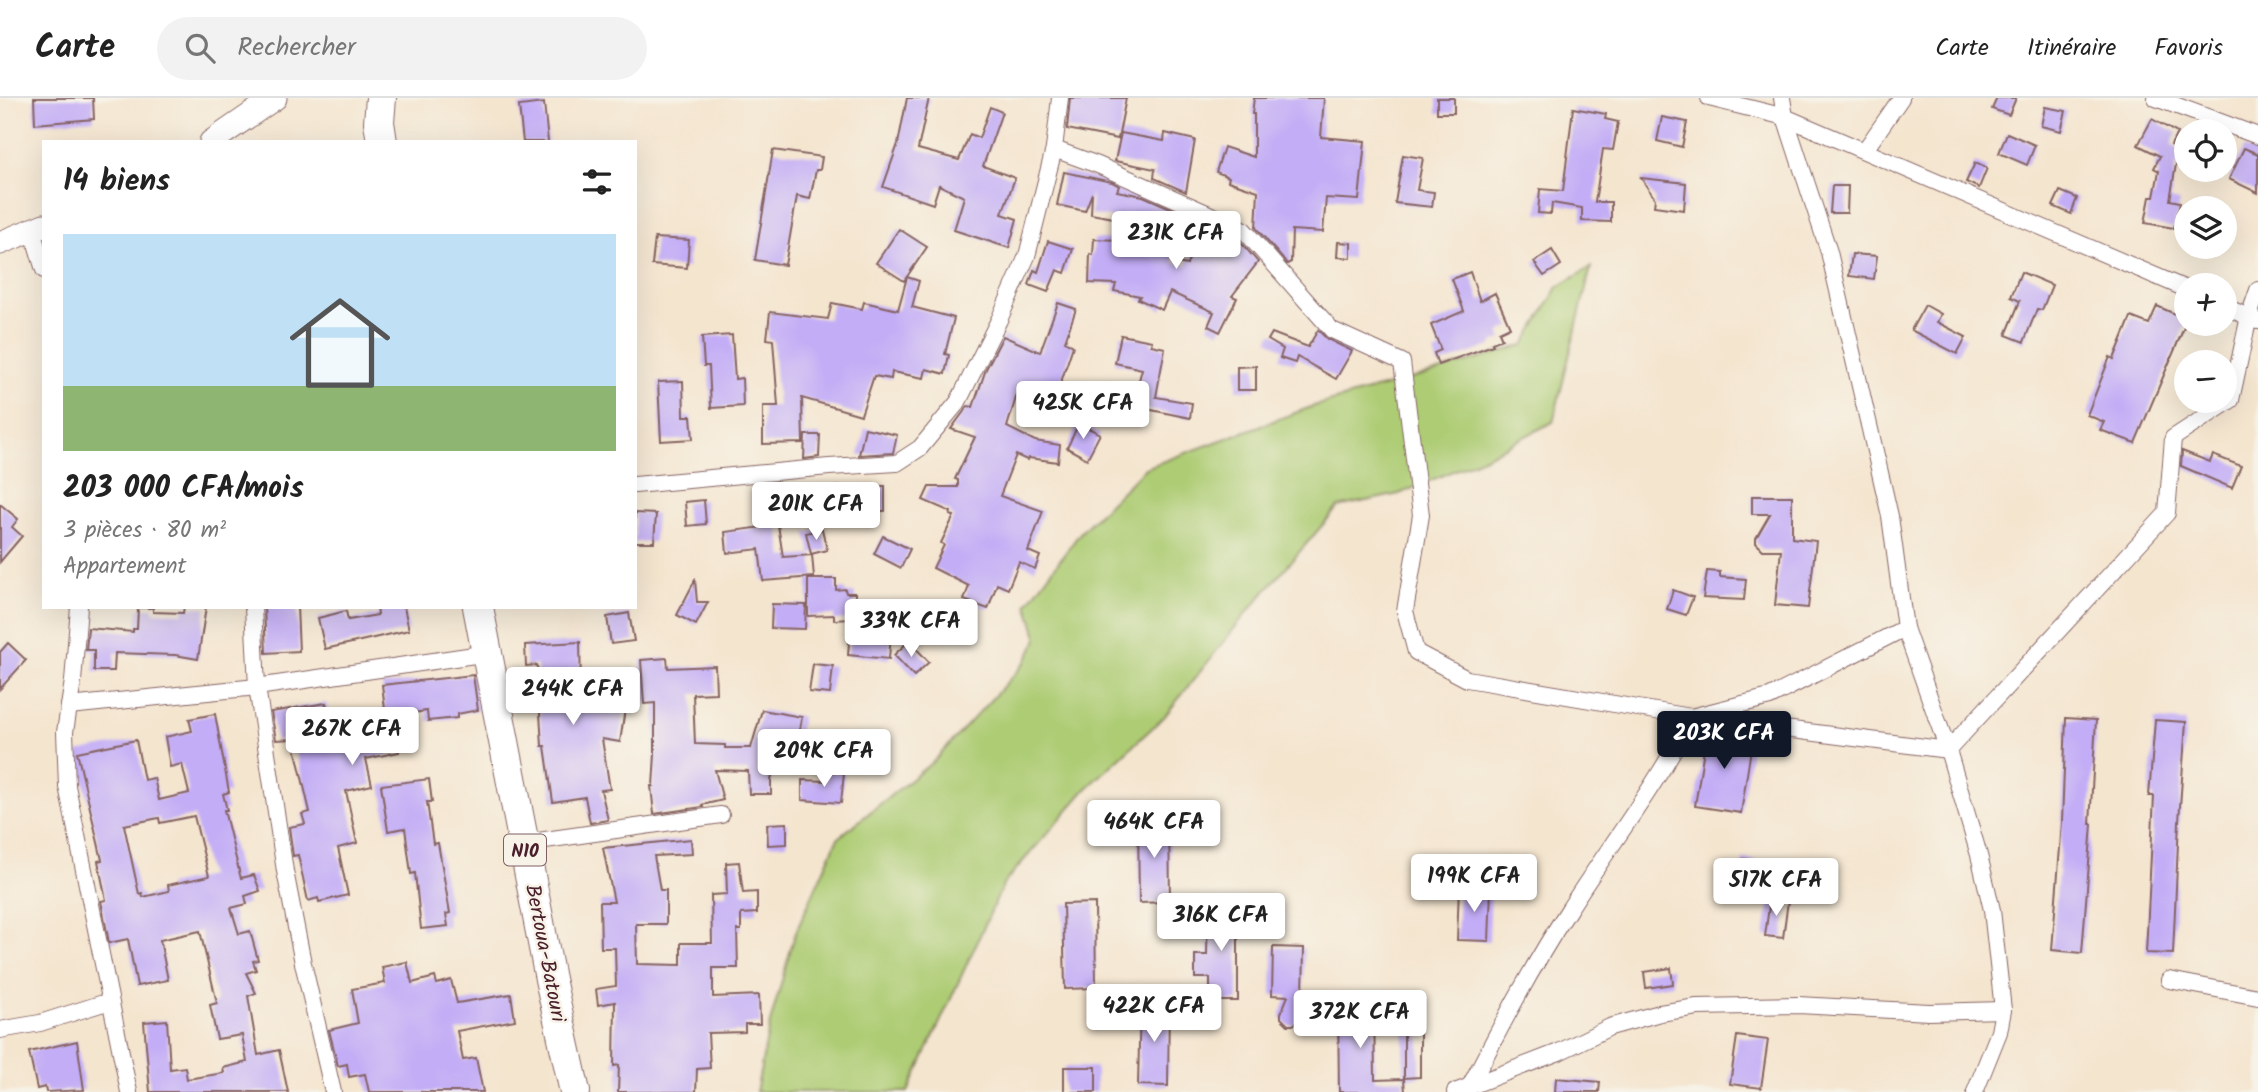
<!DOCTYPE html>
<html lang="fr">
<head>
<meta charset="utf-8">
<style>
	body { margin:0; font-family:Kalam,sans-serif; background:#f2f2f2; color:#222; height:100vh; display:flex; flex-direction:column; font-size:26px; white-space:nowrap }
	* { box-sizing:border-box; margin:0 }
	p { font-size:23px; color:#767676 }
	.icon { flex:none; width:38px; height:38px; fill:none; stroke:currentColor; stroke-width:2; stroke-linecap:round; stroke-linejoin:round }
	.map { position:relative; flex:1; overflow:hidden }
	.sheet { position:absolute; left:42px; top:42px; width:595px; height:469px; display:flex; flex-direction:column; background:#fff; border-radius:0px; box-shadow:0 7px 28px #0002 }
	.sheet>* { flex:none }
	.tools { position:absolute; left:2174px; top:21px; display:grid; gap:14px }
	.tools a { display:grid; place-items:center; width:63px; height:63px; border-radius:50%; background:#fff; box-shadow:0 7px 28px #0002; font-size:35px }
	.price { position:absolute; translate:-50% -60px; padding:0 16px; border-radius:7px; background:#fff; color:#222; font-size:23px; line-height:46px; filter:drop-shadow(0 2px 4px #0008) }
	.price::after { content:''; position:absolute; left:50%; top:42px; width:21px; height:16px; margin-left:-10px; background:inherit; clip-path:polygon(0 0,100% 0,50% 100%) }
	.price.selected { background:#111827; color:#fff }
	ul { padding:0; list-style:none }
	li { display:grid; align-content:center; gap:14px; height:371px; padding:0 21px }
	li+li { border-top:2px solid #e0e0e0 }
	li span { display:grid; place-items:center; height:217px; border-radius:0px; color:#555 }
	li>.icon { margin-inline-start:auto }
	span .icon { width:126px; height:126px; fill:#fffc; stroke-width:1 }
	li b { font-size:30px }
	h2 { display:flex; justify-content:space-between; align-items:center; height:84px; padding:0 21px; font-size:30px }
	header { display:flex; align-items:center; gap:42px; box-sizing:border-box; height:98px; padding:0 35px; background:#fff; border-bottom:2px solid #e0e0e0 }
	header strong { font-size:33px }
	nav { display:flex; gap:38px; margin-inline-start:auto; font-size:24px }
	.search { width:490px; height:63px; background:#f2f2f2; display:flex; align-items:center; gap:18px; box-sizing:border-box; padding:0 24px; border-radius:38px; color:#767676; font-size:26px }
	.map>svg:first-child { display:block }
	.green { fill:#adcc73; stroke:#7c764f; stroke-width:2 }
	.building { fill:#c3adf6; fill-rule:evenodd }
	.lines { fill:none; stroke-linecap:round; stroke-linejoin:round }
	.street-casing { stroke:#866464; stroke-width:18 }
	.secondary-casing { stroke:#866464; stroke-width:25 }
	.highway-casing { stroke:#866464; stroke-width:32 }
	.street { stroke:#fff; stroke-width:16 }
	.secondary { stroke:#fff; stroke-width:23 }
	.highway { stroke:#fff; stroke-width:30 }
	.labels { text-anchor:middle; stroke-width:5; stroke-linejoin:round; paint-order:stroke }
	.shield { fill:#f7f3e8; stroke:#7e5f64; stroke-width:2 }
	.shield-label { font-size:19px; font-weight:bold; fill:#4a1f2b }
	.street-label { font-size:21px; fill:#4a1f2b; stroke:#f7f3e8 }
</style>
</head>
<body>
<header>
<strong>Carte</strong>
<div class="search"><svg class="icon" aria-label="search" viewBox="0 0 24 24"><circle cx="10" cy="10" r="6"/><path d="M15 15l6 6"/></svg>Rechercher</div>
<nav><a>Carte</a><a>Itinéraire</a><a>Favoris</a></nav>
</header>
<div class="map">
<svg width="2258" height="994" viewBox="0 0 2258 994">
	<rect width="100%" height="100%" fill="#f7f3e8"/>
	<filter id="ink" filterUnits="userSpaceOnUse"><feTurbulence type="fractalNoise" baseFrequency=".0143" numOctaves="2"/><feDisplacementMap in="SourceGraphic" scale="14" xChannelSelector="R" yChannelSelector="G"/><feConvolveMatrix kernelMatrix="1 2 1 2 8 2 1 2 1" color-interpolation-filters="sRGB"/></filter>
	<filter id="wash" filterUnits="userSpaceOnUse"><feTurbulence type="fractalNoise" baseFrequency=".00686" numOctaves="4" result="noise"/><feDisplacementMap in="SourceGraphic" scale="28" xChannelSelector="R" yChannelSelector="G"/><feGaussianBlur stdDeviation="1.57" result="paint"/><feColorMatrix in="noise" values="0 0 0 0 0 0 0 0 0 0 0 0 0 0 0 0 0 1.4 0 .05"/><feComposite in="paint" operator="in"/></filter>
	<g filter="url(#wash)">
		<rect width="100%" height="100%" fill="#f4e5cf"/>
		<polygon class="green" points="1591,169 1553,324 1483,360 1399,396 1338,409 1245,517 1164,619 1086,691 1004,785 908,994 756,994 770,925 795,836 838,740 935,662 1024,566 1038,541 1027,506 1081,434 1145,370 1314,308 1429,276 1524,247 1558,189"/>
		<g id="blocks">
			<g class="building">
				<polygon points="34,0 93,0 94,21 35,26"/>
				<polygon points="907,0 929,0 918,51 959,62 970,36 979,40 990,9 1002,14 983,68 1015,80 1002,116 1017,121 1009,150 954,132 964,99 939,87 933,106 883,89 898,46"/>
				<polygon points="1070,0 1126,0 1118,41 1067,31"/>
				<polygon points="1254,0 1324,0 1321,39 1365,43 1359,102 1326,100 1323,134 1292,132 1291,164 1287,166 1256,130 1258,93 1228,83 1229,79 1216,74 1224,49 1254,59 1254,16 1252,16"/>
				<rect x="1437" y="0" width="17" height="15"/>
				<polygon points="1997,0 2016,0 2009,17 1992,11"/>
				<polygon points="544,5 548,44 523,44 519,8"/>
				<polygon points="2045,9 2066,13 2061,33 2041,28"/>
				<polygon points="1573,10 1606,16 1605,21 1618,24 1613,52 1603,51 1595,104 1611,104 1611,124 1582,123 1582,110 1552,105 1551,116 1538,115 1540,91 1563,93"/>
				<polygon points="1662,19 1687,24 1682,49 1657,43"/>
				<polygon points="2152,21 2177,35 2171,47 2186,55 2186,71 2176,66 2170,102 2180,104 2174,130 2145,125 2150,99 2154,99 2159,73 2154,70 2160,58 2138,47"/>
				<polygon points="1121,35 1164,43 1165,35 1195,42 1186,94 1154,80 1155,71 1115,63"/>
				<polygon points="2007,35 2035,47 2027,67 1999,55"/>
				<polygon points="2244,50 2258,56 2258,95 2229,81"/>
				<polygon points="773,52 822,59 820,72 816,72 810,101 797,98 785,167 755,162"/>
				<polygon points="1403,57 1423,60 1417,92 1434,94 1432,109 1395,105"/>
				<polygon points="1975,65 1987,70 1979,90 1966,84"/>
				<polygon points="1064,74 1112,84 1119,88 1117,93 1143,98 1182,115 1179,132 1091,116 1092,95 1085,113 1057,107"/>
				<polygon points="1641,80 1686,85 1684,112 1654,108 1655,101"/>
				<polygon points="1832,88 1848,88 1847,115 1830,115"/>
				<polygon points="2060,93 2077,100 2071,116 2053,108"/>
				<polygon points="1201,124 1237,140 1258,164 1232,198 1237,200 1220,234 1208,228 1214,214 1170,194 1162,212 1138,201 1140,198 1114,193 1116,186 1089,185 1090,156 1093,157 1094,141 1177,144 1173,164 1187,167"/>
				<polygon points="899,131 927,149 904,183 876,165"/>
				<polygon points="655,140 689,142 687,170 652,167"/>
				<polygon points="1048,143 1073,151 1065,175 1057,172 1048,194 1029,187 1034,172 1038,174"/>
				<polygon points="1338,144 1351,145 1351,160 1337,159"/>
				<polygon points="1552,152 1561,167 1544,178 1534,164"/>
				<polygon points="1852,156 1877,158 1874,181 1849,178"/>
				<polygon points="1470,174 1480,203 1495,195 1510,229 1499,234 1502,241 1492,245 1493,247 1438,267 1434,255 1441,252 1431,227 1464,213 1452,181"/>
				<polygon points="2021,174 2052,187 2042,212 2037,211 2024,244 2006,237 2020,203 2011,199"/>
				<polygon points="907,179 919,183 912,209 954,220 945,256 949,257 945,276 926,271 924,280 892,274 891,281 874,278 861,317 802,300 803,345 763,346 763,308 778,308 773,242 767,241 770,214 828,221 832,205 862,211 864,204 898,212"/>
				<polygon points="1058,205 1076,211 1065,243 1073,248 1054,305 1018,293 1007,329 1035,343 1060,347 1058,364 1029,360 1027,362 1016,357 1000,398 1043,413 1028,453 1040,458 1035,471 1019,464 1008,491 997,486 988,511 964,502 969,488 933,470 944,447 941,445 954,418 950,417 951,414 923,402 929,389 958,389 958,382 955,381 975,339 951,331 968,308 973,309 986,271 1003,238 1040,254"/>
				<polygon points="1925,207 1941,216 1937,224 1966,239 1957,256 1911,232"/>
				<polygon points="2157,208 2186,221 2186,225 2135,345 2100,332 2104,324 2087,317 2110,259 2114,261 2131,219 2149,226"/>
				<polygon points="1318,232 1327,241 1352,253 1336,281 1297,259 1295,265 1280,260 1283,251 1268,242 1272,235 1308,249"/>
				<polygon points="732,237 735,281 742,280 743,308 711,310 709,268 704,268 702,239"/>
				<polygon points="1121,237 1152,243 1151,247 1165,250 1156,299 1192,305 1190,320 1132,308 1142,271 1115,265"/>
				<polygon points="1256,268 1256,292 1237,292 1237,269"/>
				<polygon points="683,283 684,318 691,318 693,341 661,343 658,284"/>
				<polygon points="1079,325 1100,336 1087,361 1067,350"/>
				<polygon points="865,330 897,337 893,355 859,357"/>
				<polygon points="805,337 820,337 819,359 804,361"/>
				<polygon points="2182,353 2210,364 2213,357 2241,368 2232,390 2181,368"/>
				<polygon points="844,388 885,388 885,413 826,412 824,390"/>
				<polygon points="1752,398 1792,398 1792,440 1816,443 1808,510 1775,507 1781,452 1763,452 1756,445 1756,440 1770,416 1752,416"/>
				<polygon points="704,402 706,426 687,428 685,404"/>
				<polygon points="0,406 18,421 12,429 22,438 0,464"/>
				<polygon points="635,415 656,416 654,444 635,444"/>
				<polygon points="778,427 783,459 812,457 814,479 763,483 759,451 727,455 725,434"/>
				<polygon points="822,431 827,452 811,456 806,435"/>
				<polygon points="883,438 910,451 901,470 874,456"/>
				<polygon points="1707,473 1720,474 1720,479 1746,481 1744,502 1703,500"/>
				<polygon points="808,481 836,481 836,492 845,491 846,495 855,495 855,507 893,510 889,561 848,557 851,521 834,522 834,517 808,518"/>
				<polygon points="695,482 697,504 708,504 696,527 677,517"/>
				<polygon points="1673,492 1693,499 1686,517 1667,511"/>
				<polygon points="772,506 806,507 805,531 771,530"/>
				<polygon points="184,509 206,509 198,561 175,557 115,555 114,573 94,573 94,552 86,552 88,530 133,534 133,531 137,531 138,510 153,510 153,514 183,515"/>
				<polygon points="264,509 297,509 299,553 266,555"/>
				<polygon points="377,509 404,509 409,532 325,551 318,520 346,513 348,522 378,517"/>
				<polygon points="629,515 634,543 611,546 607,519"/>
				<polygon points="909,543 929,564 914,578 894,557"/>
				<polygon points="580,544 581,589 588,589 589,605 625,611 620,644 602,641 610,691 601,692 608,722 590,725 585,699 553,704 545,648 542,648 537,567 526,568 525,547"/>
				<polygon points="8,545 26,562 0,591 0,554"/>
				<polygon points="667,560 668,570 715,568 716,595 693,596 695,646 725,647 725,650 751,650 762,612 802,619 799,637 781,635 771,682 771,696 749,696 748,673 715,672 723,702 702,707 703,709 654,716 651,688 653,688 655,656 655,605 644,606 641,562"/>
				<polygon points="813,566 833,568 830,596 809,594"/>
				<polygon points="473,577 478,612 457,616 457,620 428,623 427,613 392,618 399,654 366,661 372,687 346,693 357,745 338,750 348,797 319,804 318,800 308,803 298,757 293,758 289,729 305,726 302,716 310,714 293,641 276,642 271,614 326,605 331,627 385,611 382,587"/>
				<path d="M 215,616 L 229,694 L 223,696 L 227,712 L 224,712 L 240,777 L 241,780 L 254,777 L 260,793 L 245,798 L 247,806 L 231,810 L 239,836 L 250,833 L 258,862 L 253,863 L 256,872 L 246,875 L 256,895 L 248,898 L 258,957 L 279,952 L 288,994 L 150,994 L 144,924 L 167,922 L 170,971 L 185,969 L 187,981 L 224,975 L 223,970 L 247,964 L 242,937 L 217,941 L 210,907 L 217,905 L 200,833 L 160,842 L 168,882 L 137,888 L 128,841 L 109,845 L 101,803 L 106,802 L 98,763 L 102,762 L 77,654 L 136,642 L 144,682 L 154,680 L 159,702 L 189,695 L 182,666 L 170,669 L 165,639 L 192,633 L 189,621 ZM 194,718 L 209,778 L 168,787 L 169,793 L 143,799 L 142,795 L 139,796 L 124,727 L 159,720 L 160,725 Z"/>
				<polygon points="2066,620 2096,622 2090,726 2092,726 2082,855 2052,852 2062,724"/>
				<polygon points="2155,622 2186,624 2179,723 2173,856 2146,855 2154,698 2149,698"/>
				<polygon points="1707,632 1753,638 1741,715 1695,708"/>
				<polygon points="827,673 844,675 841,705 802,702 802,682 826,683"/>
				<polygon points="429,681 432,704 427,704 433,746 438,745 450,815 446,816 448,828 421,831 415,775 411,776 405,730 388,733 381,687"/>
				<polygon points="1138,720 1169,720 1170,804 1139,805"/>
				<polygon points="787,725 787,746 768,747 767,726"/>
				<polygon points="691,741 692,756 654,758 660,792 666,792 666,826 636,826 637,866 681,867 681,845 712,845 711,797 727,796 726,765 739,764 743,795 757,794 757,815 741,816 741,832 737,832 738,870 713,870 713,899 759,897 760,926 745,926 745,934 708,935 710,970 697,971 696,994 618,994 619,967 614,968 615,904 598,907 596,891 616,888 615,850 601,850 600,804 614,804 603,750"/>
				<polygon points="1743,761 1763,763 1761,784 1741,782"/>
				<polygon points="1459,789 1491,790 1489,843 1457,842"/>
				<polygon points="1770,801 1788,803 1783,840 1765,838"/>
				<polygon points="1095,805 1096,890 1065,891 1063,806"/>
				<polygon points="1208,805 1238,805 1238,903 1210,903 1210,880 1195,880 1195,857 1207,857"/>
				<polygon points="1273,849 1304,850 1303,898 1299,898 1302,918 1300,922 1293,927 1288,927 1281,920 1281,915 1288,898 1272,897"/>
				<polygon points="407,864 412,885 435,879 437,886 451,882 457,905 511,896 515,922 457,933 463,962 476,960 483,994 369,994 365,976 349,979 347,966 338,968 329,932 358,925 352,891 385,885 382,869"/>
				<polygon points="1671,870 1673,886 1646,890 1644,874"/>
				<polygon points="1374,902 1375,982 1404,981 1405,994 1339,994 1338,903"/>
				<polygon points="1140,904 1169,904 1168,988 1138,987"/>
				<polygon points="1404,916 1420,916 1420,979 1404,980"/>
				<polygon points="1737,938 1768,942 1761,990 1730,986"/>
				<polygon points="77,943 84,992 46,994 45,989 37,991 29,954"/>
				<rect x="1064" y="969" width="32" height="25"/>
				<polygon points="1556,980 1600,984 1599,994 1555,994"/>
			</g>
		</g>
	</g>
	<g filter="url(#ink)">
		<use href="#blocks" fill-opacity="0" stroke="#866464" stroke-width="2"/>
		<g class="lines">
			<defs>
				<g id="street">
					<polyline points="1709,0 1785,19 2186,191"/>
					<polyline points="1782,0 1785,19 1829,154 1890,418 1905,530 1948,652 1979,757 1992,812 2003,912 1999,934 1975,994"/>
					<polyline points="2156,0 2258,38"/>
					<polyline points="1054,51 1098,67 1243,131 1332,232 1402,264 1421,417 1405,513 1416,554 1467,581 1691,619 1948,652 2167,415 2173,340 2231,302 2249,218 2258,192"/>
					<polyline points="1865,52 1901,0"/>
					<polyline points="32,132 44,172"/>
					<polyline points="2224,208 2257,223"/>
					<polyline points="635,387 829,369 897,365 920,350 958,304 999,222 1027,158 1054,51 1060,0"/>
					<polyline points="79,509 73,583 65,634 67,688 129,994"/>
					<polyline points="253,509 257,589 285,773 303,865 333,994"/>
					<polyline points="69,608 257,589 488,555"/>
					<polyline points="524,745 721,717"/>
					<polyline points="2169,882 2258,899"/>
					<polyline points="0,932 40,925 110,903"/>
					<path d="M 1469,990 C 1500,930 1531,870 1568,813 C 1609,748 1657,688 1691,619 L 1770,599 L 1905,530"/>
					<polyline points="1455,994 1559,954 1610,929 1660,915 1697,909 1798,907 1929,914 2003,912"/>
				</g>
				<g id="secondary">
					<polyline points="211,44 275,0"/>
					<polyline points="0,145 44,127"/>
				</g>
				<g id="highway">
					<polyline points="381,0 379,24 382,44"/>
					<polyline points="478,509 550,881 575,994"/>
				</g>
			</defs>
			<use href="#street" class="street-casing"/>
			<use href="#secondary" class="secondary-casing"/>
			<use href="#highway" class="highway-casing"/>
			<use href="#street" class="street"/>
			<use href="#secondary" class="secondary"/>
			<use href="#highway" class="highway"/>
		</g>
	</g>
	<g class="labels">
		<rect class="shield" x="504" y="736.5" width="42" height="31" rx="5"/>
		<g class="shield-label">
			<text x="525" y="759">N10</text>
		</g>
		<g class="street-label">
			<text transform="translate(546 855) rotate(79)" y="7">Bertoua-Batouri</text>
		</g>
	</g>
</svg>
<div class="tools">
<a><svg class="icon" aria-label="locate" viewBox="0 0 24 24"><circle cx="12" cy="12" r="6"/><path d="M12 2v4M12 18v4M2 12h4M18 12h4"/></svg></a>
<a><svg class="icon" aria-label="layers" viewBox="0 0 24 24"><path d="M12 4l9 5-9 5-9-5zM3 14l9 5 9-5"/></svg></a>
<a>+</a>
<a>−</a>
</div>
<b class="price" style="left:1176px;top:173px">231K CFA</b>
<b class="price" style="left:1083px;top:343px">425K CFA</b>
<b class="price" style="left:816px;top:444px">201K CFA</b>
<b class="price" style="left:911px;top:561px">339K CFA</b>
<b class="price" style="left:573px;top:629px">244K CFA</b>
<b class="price" style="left:352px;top:669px">267K CFA</b>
<b class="price selected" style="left:1724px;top:673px">203K CFA</b>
<b class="price" style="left:824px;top:691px">209K CFA</b>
<b class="price" style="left:1154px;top:762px">464K CFA</b>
<b class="price" style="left:1474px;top:816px">199K CFA</b>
<b class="price" style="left:1776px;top:820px">517K CFA</b>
<b class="price" style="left:1221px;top:855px">316K CFA</b>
<b class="price" style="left:1154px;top:946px">422K CFA</b>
<b class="price" style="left:1360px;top:952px">372K CFA</b>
<section class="sheet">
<h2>14 biens<svg class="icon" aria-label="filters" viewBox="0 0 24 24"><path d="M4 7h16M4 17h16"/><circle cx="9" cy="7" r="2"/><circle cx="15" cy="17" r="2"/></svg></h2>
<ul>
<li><span style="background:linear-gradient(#bfe0f5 70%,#8fb573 0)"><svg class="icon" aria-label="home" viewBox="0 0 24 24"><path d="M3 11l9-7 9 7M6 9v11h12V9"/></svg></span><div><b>203 000 CFA/mois</b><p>3 pièces · 80 m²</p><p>Appartement</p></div></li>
</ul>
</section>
</div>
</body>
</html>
